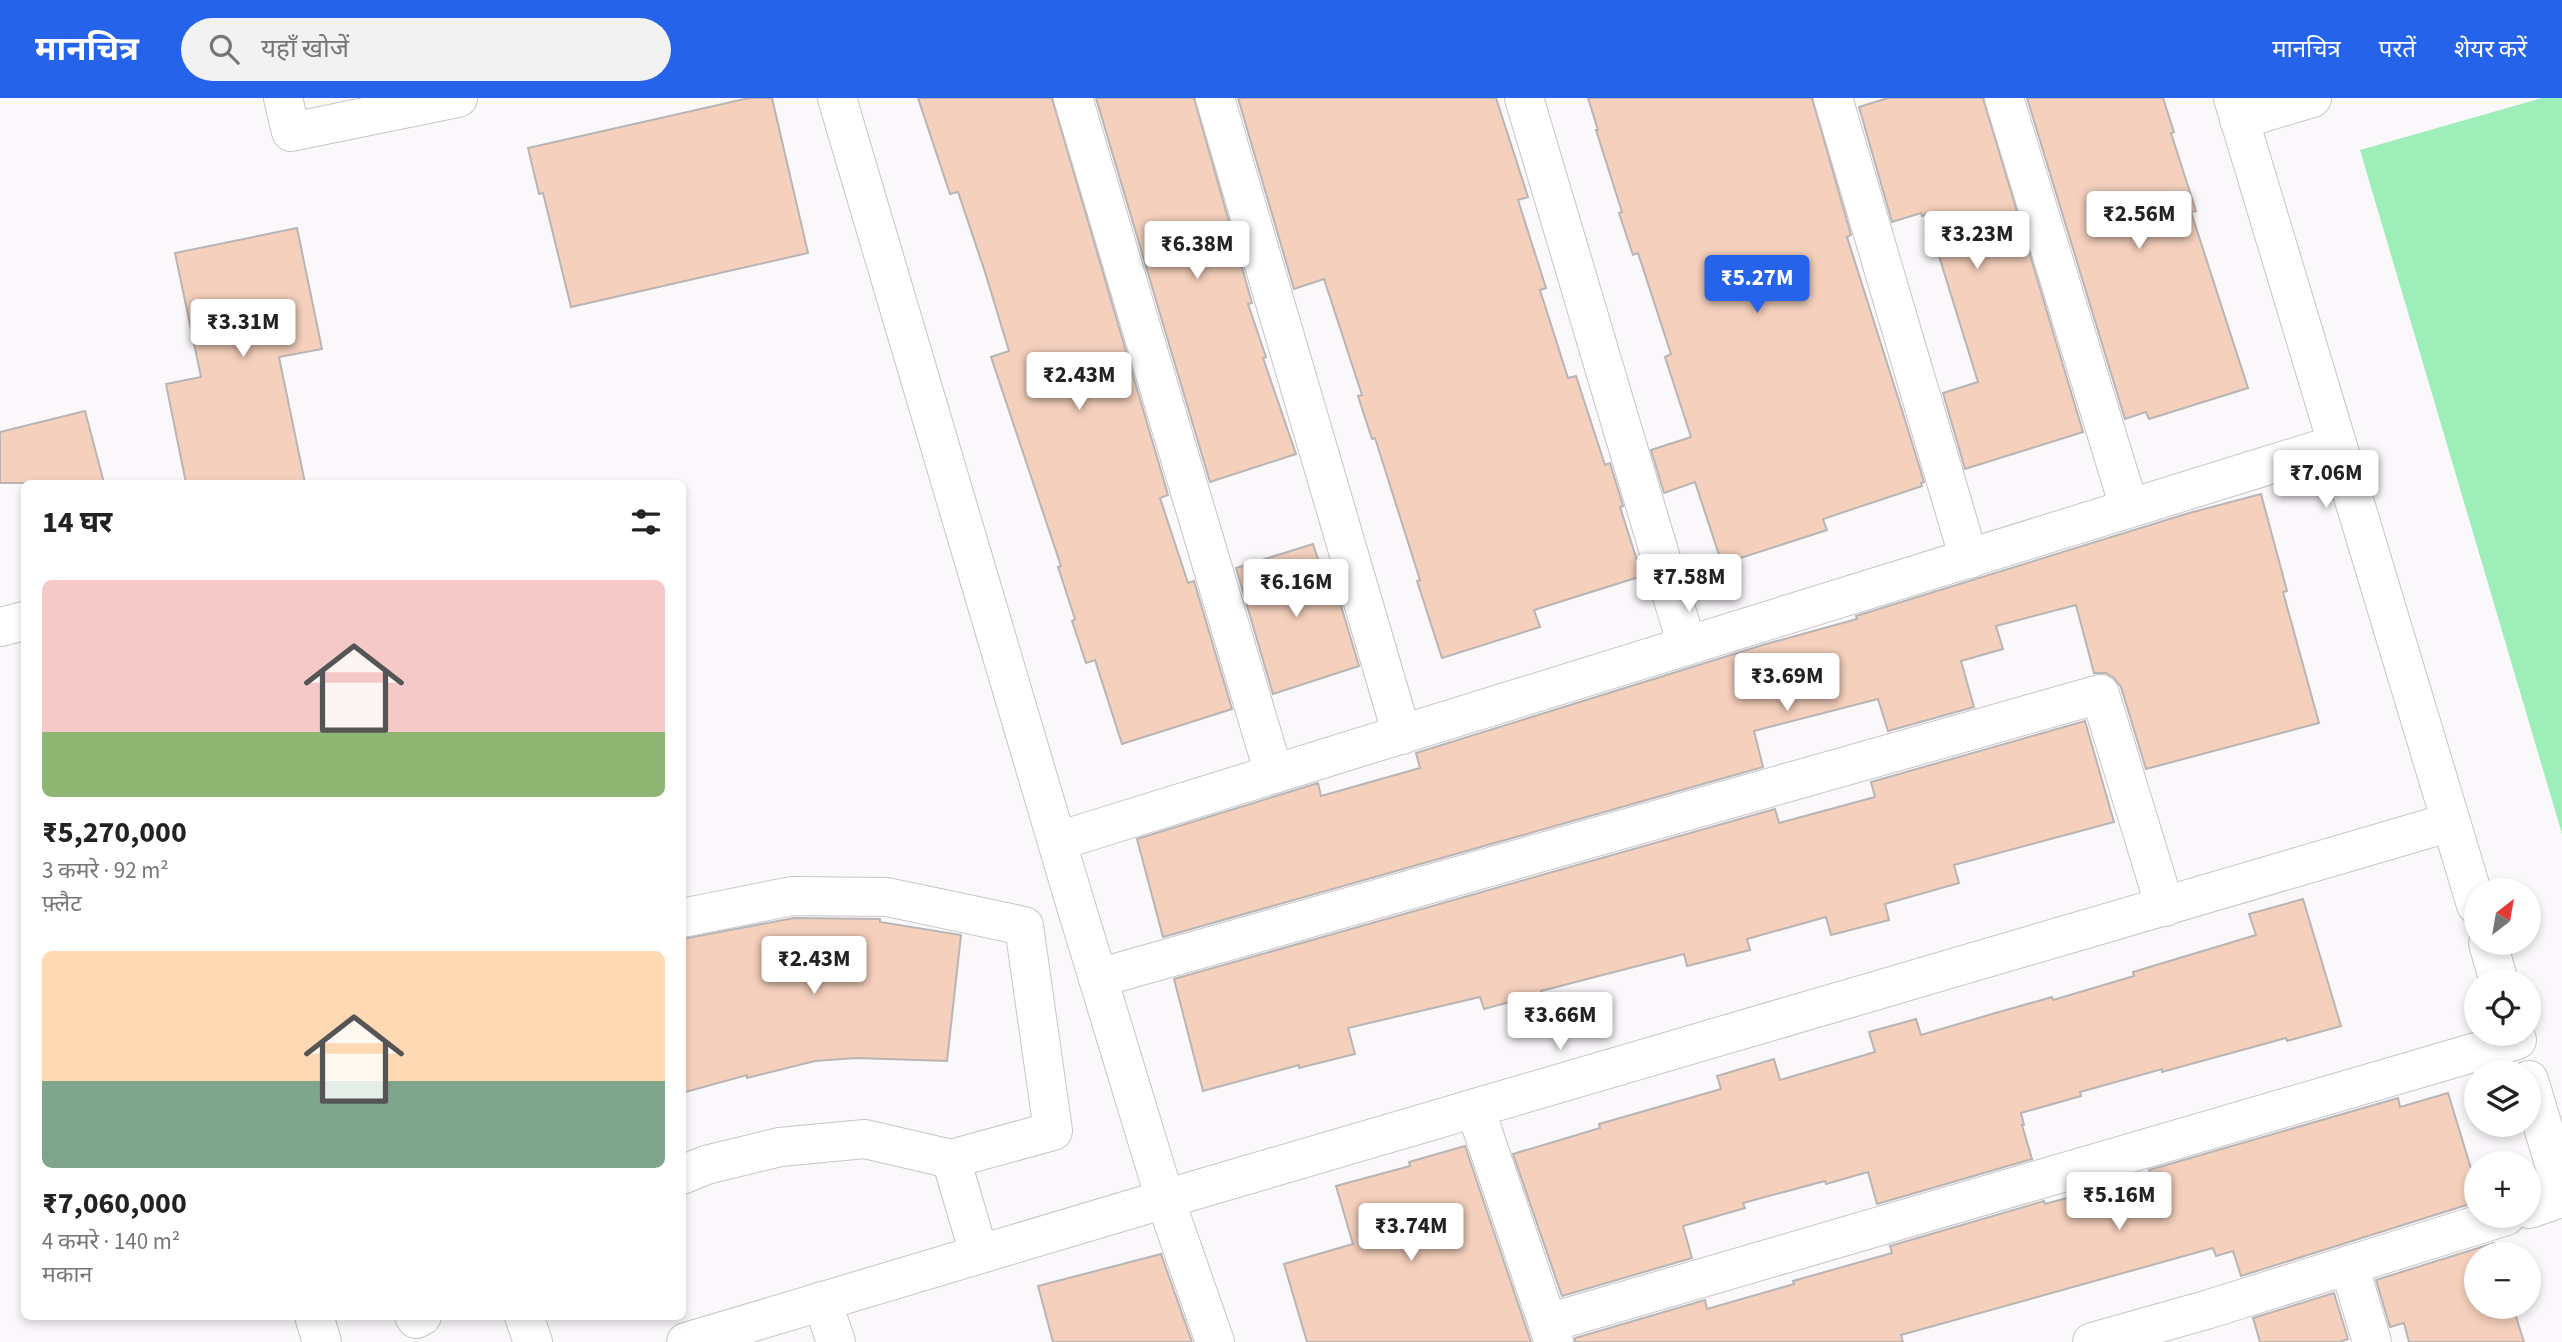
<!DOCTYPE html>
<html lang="hi">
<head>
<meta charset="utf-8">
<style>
	body { margin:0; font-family:"Source Sans 3","Noto Sans Devanagari",sans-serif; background:#f2f2f2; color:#222; height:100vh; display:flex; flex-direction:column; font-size:26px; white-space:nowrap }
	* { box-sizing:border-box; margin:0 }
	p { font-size:23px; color:#767676 }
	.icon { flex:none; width:38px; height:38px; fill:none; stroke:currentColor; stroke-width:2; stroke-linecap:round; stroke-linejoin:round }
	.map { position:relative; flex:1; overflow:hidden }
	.sheet { position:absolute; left:21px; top:382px; width:665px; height:840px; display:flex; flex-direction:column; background:#fff; border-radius:10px; box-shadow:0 4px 10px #0003 }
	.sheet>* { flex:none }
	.needle { width:46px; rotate:31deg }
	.fabs { position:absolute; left:2464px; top:780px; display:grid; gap:14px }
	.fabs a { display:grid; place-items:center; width:77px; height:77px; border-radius:50%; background:#fff; box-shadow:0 4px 10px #0003; font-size:35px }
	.price { position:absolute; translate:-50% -60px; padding:0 16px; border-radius:7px; background:#fff; color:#222; font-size:23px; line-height:46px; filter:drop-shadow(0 2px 4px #0008) }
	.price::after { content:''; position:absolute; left:50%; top:42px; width:21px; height:16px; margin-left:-10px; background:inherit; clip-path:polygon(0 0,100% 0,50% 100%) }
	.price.current { background:#2563eb; color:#fff }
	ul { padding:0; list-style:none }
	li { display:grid; align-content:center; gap:14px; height:371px; padding:0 21px }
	li span { display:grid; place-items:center; height:217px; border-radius:10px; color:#555 }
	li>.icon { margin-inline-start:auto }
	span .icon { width:126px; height:126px; fill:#fffc; stroke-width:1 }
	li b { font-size:30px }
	h2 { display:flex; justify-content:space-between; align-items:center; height:84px; padding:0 21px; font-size:30px }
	header { display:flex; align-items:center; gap:42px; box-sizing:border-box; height:98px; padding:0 35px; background:#2563eb; color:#fff }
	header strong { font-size:33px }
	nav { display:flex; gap:38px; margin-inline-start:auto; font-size:24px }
	.search { width:490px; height:63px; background:#f2f2f2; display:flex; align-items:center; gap:18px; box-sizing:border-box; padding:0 24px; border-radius:38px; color:#767676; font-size:26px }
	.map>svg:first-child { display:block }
	.green { fill:#9eeeba }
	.building { fill:#f5d0bd; stroke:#b8b5b4; stroke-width:2 }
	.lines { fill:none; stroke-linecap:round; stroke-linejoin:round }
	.minor-casing { stroke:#c8c5c8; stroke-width:40 }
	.minor { stroke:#fff; stroke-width:38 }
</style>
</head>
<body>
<header>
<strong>मानचित्र</strong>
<div class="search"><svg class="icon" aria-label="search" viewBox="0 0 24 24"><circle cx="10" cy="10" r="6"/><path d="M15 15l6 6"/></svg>यहाँ खोजें</div>
<nav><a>मानचित्र</a><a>परतें</a><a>शेयर करें</a></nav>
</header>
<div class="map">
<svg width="2562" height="1244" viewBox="0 0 2562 1244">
	<rect width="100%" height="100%" fill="#fbf8fb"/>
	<polygon class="green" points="2542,0 2562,0 2562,736 2360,52"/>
	<g class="building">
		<polygon points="749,0 772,0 808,155 571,209 543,95 539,96 528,50"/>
		<polygon points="918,0 1052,0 1168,397 1160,400 1188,485 1194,483 1232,611 1122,646 1095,562 1086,565 1072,523 1075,521 1058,469 1061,468 991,259 1009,253 985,174 958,94 950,96"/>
		<polygon points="1096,0 1194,0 1252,205 1248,206 1266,259 1263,260 1296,356 1210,384"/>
		<polygon points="1238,0 1496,0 1528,99 1518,102 1546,190 1540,192 1568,280 1576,278 1605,367 1610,365 1623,408 1620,409 1642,478 1534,512 1540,529 1442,560 1417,483 1420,482 1375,340 1372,341 1358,298 1362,297 1324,181 1294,191"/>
		<polygon points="1588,0 1812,0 1851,137 1847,139 1901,309 1924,384 1921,385 1922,388 1823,421 1827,432 1722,466 1695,384 1664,395 1651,352 1691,339 1665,259 1671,256 1638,155 1633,157 1619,115 1622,114 1596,32 1598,32"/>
		<polygon points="1888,0 1983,0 2083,334 1965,371 1943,295 1978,284 1926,116 1922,118 1921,115 1892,124 1859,9"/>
		<polygon points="2027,0 2163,0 2174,34 2171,35 2196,113 2191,114 2248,290 2149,321 2146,314 2125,321"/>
		<polygon points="297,130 322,251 279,259 305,385 186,385 166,286 201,279 175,155"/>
		<polygon points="85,313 104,385 0,385 0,334"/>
		<polygon points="2261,396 2287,493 2283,494 2319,625 2146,671 2121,589 2114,580 2106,575 2094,575 2076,507 1996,528 2003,551 1961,563 1974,609 1888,633 1878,601 1754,633 1763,669 1163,839 1137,741 1318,685 1321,698 1420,670 1416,655 1766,546 1857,521 1856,518 2189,415"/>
		<polygon points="1313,446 1332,503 1339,501 1359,568 1273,596 1236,470"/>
		<polygon points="2085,623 2114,724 1954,767 1959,785 1885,806 1889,822 1831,837 1826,819 1747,841 1750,852 1687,868 1684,856 1541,893 1542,895 1484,911 1480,899 1348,930 1355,956 1299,970 1299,967 1203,993 1174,881 1775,711 1779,725 1875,699 1871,684"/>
		<polygon points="2303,801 2341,928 2287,943 2286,940 2162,974 2162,971 2080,994 2081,998 2021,1015 2024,1027 2022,1027 2032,1061 1877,1106 1868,1074 1826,1086 1825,1083 1743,1105 1745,1110 1683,1128 1692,1160 1562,1198 1513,1056 1600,1030 1599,1026 1721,991 1717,978 1774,961 1780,982 1875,954 1869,934 1916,921 1921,937 1992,916 2052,899 2053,902 2134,878 2133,874 2256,837 2249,816"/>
		<polygon points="794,820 880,821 880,824 961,837 947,963 856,960 815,963 747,980 747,977 682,995 682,841"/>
		<polygon points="2448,995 2476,1087 2476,1104 2241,1178 2233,1153 2216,1158 2213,1150 1901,1237 1903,1244 1575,1244 1575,1240 1705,1202 1707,1211 1794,1186 1793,1183 1892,1155 1890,1148 2044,1103 2045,1106 2151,1077 2149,1072 2398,1000 2400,1009"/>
		<polygon points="1465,1048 1531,1244 1307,1244 1284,1166 1353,1146 1336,1088 1410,1068 1409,1064"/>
		<polygon points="2494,1145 2497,1157 2476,1157 2476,1209 2513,1209 2524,1244 2409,1244 2404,1225 2390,1229 2376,1182"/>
		<polygon points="1161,1156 1192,1244 1053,1244 1038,1188"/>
		<polygon points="2334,1195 2348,1241 2339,1244 2260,1244 2253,1220"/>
	</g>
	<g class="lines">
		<defs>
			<g id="minor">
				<polyline points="283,0 291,34 458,0"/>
				<polyline points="837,0 1073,798 1165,1101 1215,1244"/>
				<polyline points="1073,0 1274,676"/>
				<polyline points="1215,0 1402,637"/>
				<polyline points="1524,0 1687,548"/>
				<polyline points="1833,0 1969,461"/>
				<polyline points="2004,0 2129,409"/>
				<polyline points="2233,0 2476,807"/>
				<polyline points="2239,22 2312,0"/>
				<polyline points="0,529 24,523"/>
				<polyline points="1058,743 2337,346"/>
				<polyline points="682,820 792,798 887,799 1024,828 1053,1033 951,1061 865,1041 780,1049 706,1067 682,1077"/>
				<polyline points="2488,845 2499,884"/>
				<polyline points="1098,880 2100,596 2165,809"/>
				<polyline points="2529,982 2562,1092"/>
				<polyline points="1475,1010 1554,1244"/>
				<polyline points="951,1061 979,1156"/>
				<polyline points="2529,1111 2562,1100"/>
				<polyline points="2349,1167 2372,1244"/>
				<polyline points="822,1203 836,1244"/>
				<polyline points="314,1218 322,1244"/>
				<polyline points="414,1218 416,1221 422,1218"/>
				<polyline points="524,1218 533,1244"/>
				<polyline points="1548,1225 2517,942"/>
				<polyline points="686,1244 1165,1101 2451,724"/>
				<polyline points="2092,1244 2206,1212 2506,1118"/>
			</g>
		</defs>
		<use href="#minor" class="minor-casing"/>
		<use href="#minor" class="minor"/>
	</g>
</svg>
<div class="fabs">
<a><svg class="needle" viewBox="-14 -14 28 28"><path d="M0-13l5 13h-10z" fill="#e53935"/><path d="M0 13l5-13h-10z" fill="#767676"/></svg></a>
<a><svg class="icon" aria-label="locate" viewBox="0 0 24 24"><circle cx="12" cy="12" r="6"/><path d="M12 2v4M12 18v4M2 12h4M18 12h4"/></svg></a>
<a><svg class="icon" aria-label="layers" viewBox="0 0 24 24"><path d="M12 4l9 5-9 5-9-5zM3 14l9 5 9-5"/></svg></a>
<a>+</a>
<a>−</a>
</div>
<b class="price" style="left:2139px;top:153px">₹2.56M</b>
<b class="price" style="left:1977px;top:173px">₹3.23M</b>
<b class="price" style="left:1197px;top:183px">₹6.38M</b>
<b class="price current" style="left:1757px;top:217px">₹5.27M</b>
<b class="price" style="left:243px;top:261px">₹3.31M</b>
<b class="price" style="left:1079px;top:314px">₹2.43M</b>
<b class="price" style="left:2326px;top:412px">₹7.06M</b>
<b class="price" style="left:1689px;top:516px">₹7.58M</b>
<b class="price" style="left:1296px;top:521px">₹6.16M</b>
<b class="price" style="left:1787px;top:615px">₹3.69M</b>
<b class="price" style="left:814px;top:898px">₹2.43M</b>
<b class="price" style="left:1560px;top:954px">₹3.66M</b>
<b class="price" style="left:2119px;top:1134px">₹5.16M</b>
<b class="price" style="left:1411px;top:1165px">₹3.74M</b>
<section class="sheet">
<h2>14 घर<svg class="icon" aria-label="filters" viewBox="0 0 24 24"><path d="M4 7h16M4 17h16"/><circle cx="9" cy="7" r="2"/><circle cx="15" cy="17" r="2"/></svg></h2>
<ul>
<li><span style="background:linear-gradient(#f6c9c9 70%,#8fb573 0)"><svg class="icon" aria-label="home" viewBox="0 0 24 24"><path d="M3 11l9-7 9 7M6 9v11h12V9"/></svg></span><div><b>₹5,270,000</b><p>3 कमरे · 92 m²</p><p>फ़्लैट</p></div></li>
<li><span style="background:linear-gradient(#ffd9b3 60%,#7fa58c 0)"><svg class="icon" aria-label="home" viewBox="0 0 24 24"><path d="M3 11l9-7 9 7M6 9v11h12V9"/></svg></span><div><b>₹7,060,000</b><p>4 कमरे · 140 m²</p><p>मकान</p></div></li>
</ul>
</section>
</div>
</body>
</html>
